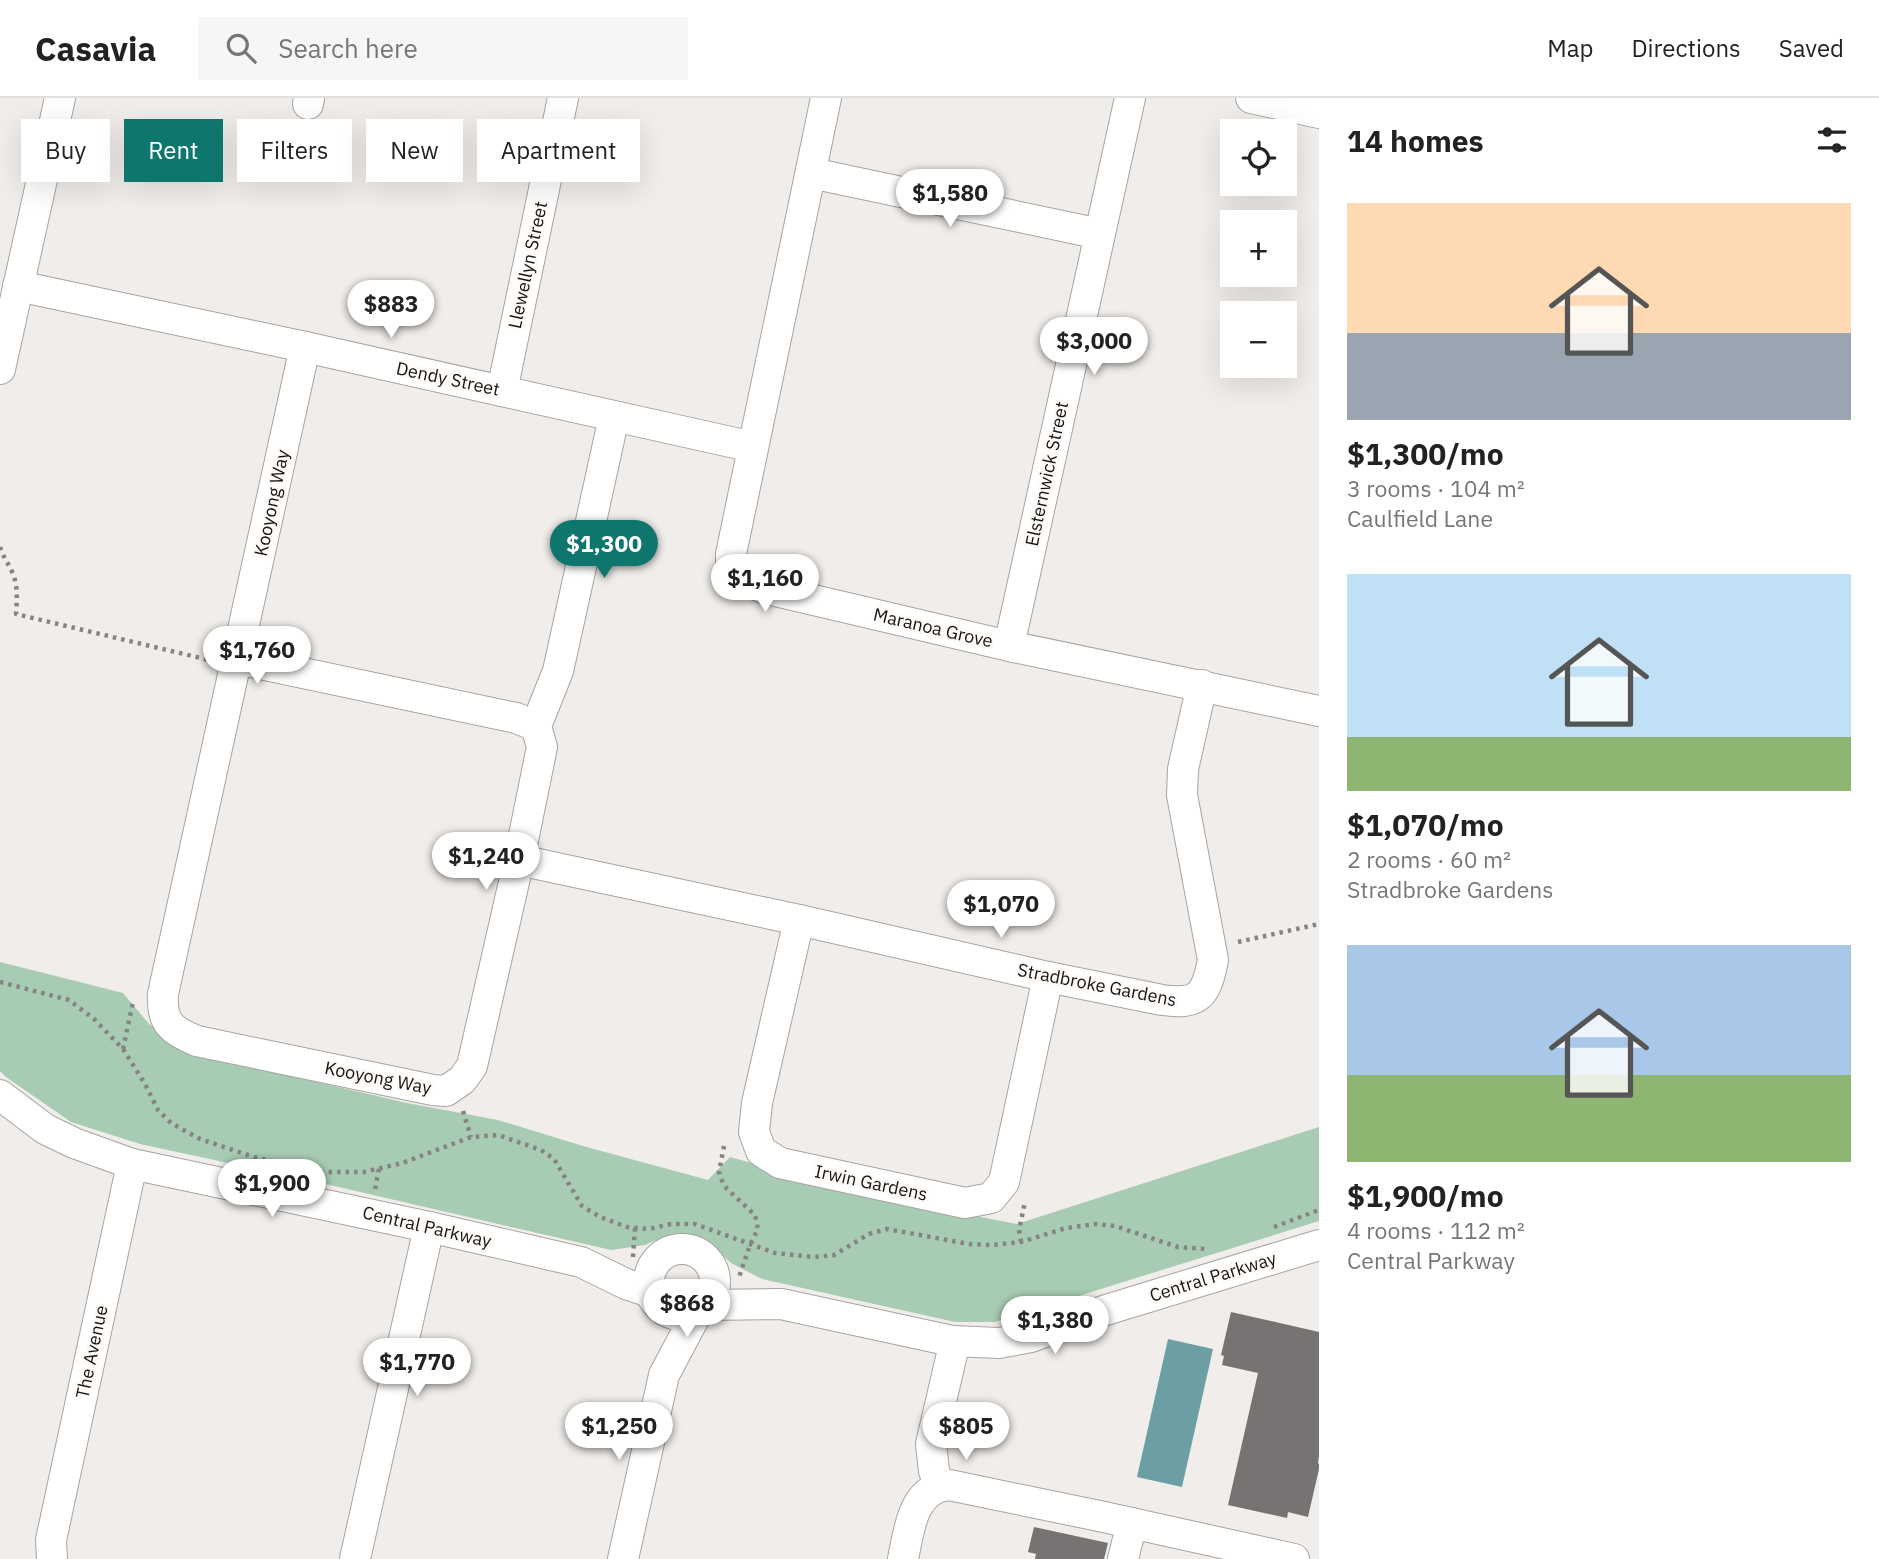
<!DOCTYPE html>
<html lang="en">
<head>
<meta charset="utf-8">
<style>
	body { margin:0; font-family:"IBM Plex Sans",sans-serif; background:#f6f6f6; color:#222; height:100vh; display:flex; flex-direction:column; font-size:26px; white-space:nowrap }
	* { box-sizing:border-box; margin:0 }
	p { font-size:23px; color:#767676 }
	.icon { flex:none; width:38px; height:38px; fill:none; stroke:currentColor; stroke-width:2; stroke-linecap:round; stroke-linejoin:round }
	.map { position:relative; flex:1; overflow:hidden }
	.side { display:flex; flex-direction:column; background:#fff; width:560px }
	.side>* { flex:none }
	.guide { position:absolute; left:21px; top:21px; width:665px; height:63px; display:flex; gap:14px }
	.buttons { position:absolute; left:1220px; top:21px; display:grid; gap:14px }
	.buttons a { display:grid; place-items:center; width:77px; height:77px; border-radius:0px; background:#fff; box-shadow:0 7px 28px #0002; font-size:35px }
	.price { position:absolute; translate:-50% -60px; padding:0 16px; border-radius:24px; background:#fff; color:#222; font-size:23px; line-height:46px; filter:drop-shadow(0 2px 4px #0008) }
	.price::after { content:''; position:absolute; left:50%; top:42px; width:21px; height:16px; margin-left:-10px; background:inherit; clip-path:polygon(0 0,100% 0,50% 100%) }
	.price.selected { background:#0f766e; color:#fff }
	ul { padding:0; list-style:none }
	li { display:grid; align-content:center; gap:14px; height:371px; padding:0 28px }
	li span { display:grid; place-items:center; height:217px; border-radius:0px; color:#555 }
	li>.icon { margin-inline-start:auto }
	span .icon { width:126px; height:126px; fill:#fffc; stroke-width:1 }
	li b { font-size:30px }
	h2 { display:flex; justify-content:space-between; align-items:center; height:84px; padding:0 28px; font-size:30px }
	.pill { padding:0 24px; border-radius:0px; background:#fff; box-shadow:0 7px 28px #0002; font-size:24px; line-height:63px }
	.pill.selected { background:#0f766e; color:#fff }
	header { display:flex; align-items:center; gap:42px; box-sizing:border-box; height:98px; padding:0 35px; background:#fff; border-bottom:2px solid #e0e0e0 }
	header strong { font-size:33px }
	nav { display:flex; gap:38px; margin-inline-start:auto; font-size:24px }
	.search { width:490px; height:63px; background:#f6f6f6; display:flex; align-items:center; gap:18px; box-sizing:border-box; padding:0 24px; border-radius:0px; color:#767676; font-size:26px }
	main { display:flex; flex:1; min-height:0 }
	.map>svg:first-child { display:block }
	.green { fill:#a7ccb3 }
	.water { fill:#6b9fa4 }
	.building { fill:#767372 }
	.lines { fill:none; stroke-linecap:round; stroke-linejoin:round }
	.minor-casing { stroke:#a7a4a2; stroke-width:32 }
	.path { stroke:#868482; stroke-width:4.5; stroke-dasharray:3.5 5; stroke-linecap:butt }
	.minor { stroke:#fff; stroke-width:30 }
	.labels { text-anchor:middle; stroke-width:6; stroke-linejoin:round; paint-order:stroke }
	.street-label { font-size:18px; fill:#151413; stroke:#fefaf8 }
</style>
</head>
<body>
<header>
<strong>Casavia</strong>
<div class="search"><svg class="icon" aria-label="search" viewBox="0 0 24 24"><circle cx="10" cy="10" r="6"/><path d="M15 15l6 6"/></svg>Search here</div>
<nav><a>Map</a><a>Directions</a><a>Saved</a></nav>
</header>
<main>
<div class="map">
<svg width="1319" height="1461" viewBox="0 0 1319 1461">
	<rect width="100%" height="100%" fill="#f0edea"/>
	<path class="green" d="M 0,864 L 123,895 L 149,926 L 205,958 L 407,1005 L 498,1022 L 583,1048 L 708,1082 L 730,1059 C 824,1085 920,1108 1017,1126 L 1319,1029 L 1319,1123 L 995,1224 L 955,1224 L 762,1181 L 731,1165 L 713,1148 L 692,1139 L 669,1137 L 645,1147 L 611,1152 L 330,1087 L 140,1046 L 71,1024 L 6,979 L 0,973 Z"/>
	<polygon class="water" points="1168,1241 1213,1251 1182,1389 1137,1379"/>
	<g class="building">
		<polygon points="1231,1214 1319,1234 1319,1358 1318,1365 1319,1366 1319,1371 1308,1419 1288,1414 1287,1420 1228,1407 1258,1275 1222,1267 1224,1258 1221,1257"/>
		<polygon points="1034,1429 1108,1445 1104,1461 1035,1461 1036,1456 1028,1454"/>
	</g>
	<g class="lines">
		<defs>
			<g id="minor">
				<polyline points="826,0 731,456 731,468 746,483 763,490 1009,548 1319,613"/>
				<polyline points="1251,0 1319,15"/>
				<polyline points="308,6 309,0"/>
				<polyline points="811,75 1100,136"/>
				<polyline points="18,188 305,249 753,349"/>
				<polyline points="0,271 60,0"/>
				<polyline points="502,293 563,0"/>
				<polyline points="1009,548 1130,0"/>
				<path d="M 237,561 L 516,620 L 536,628 L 542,649 L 519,762 L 472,968 L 462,982 L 446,993 L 433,992 L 197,943 C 172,933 161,925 163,896 L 305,249"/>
				<polyline points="536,628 558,573 614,319"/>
				<path d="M 519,762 L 799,822 L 1048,879 L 1162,902 C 1200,907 1206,897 1213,862 L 1182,697 L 1183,671 L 1202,587"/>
				<polyline points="799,822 757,1005 754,1034 761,1053 780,1065 965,1105 991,1100 1004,1084 1048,879"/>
				<polyline points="0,997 45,1031 74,1045 132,1066 429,1129 581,1164 626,1186 650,1194"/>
				<circle cx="682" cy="1184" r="33"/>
				<polyline points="707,1207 781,1206 952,1243 999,1245 1031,1239 1106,1212 1319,1147"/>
				<polyline points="940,1388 934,1373 931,1346 955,1243"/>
				<polyline points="52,1461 51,1442 132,1066"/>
				<polyline points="355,1461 429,1129"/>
				<polyline points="623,1461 664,1277 698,1213"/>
				<path d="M 903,1461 C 909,1433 912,1390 949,1387 L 1104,1419 L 1294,1461"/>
				<polyline points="1123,1461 1132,1425"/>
			</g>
		</defs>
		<use href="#minor" class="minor-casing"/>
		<g class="path">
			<path d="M 0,449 C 3,459 9,466 13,476 C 18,489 17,502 16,516 L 209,562"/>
			<polyline points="1238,844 1319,826"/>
			<polyline points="0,884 69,902 94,921 123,951 145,986 158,1012 171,1025 200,1041 257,1060 322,1074 364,1074 402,1065 471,1039 498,1037 541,1052 554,1061 582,1108 600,1119 627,1129 649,1131 671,1126 695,1126 775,1155 813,1159 834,1157 869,1136 887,1131 969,1146 992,1147 1021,1144 1066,1130 1096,1126 1115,1128 1178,1149 1206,1151"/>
			<polyline points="123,951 133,904"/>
			<polyline points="463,1013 471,1039"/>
			<polyline points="724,1048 719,1074 721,1081 727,1091 755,1117 758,1131 750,1147 739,1179"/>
			<polyline points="375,1091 379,1071"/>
			<polyline points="1274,1129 1319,1112"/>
			<polyline points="1021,1144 1019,1132 1025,1104"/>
			<polyline points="633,1159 635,1130"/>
		</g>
		<use href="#minor" class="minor"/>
	</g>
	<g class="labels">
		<g class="street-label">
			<text transform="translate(528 167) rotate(-78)" y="6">Llewellyn Street</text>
			<text transform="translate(448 281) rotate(12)" y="6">Dendy Street</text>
			<text transform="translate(1047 376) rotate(-78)" y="6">Elsternwick Street</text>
			<text transform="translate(272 405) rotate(-78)" y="6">Kooyong Way</text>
			<text transform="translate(933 530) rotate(13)" y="6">Maranoa Grove</text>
			<text transform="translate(1097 887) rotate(11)" y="6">Stradbroke Gardens</text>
			<text transform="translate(378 980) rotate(11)" y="6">Kooyong Way</text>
			<text transform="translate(871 1085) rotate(12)" y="6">Irwin Gardens</text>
			<text transform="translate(427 1129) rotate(13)" y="6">Central Parkway</text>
			<text transform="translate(1213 1179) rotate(-17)" y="6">Central Parkway</text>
			<text transform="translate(92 1254) rotate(-78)" y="6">The Avenue</text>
		</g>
	</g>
</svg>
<div class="buttons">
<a><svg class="icon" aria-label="locate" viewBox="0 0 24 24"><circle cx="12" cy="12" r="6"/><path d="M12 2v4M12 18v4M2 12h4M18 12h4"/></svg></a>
<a>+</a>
<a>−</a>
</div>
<b class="price" style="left:950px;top:131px">$1,580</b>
<b class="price" style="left:391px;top:242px">$883</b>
<b class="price" style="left:1094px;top:279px">$3,000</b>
<b class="price selected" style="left:604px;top:482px">$1,300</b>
<b class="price" style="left:765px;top:516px">$1,160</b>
<b class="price" style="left:257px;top:588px">$1,760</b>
<b class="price" style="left:486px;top:794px">$1,240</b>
<b class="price" style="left:1001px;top:842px">$1,070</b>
<b class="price" style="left:272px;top:1121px">$1,900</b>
<b class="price" style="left:687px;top:1241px">$868</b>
<b class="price" style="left:1055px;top:1258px">$1,380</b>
<b class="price" style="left:417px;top:1300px">$1,770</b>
<b class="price" style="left:619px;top:1364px">$1,250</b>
<b class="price" style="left:966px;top:1364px">$805</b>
<div class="guide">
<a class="pill">Buy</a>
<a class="pill selected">Rent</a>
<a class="pill">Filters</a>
<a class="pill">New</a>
<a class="pill">Apartment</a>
</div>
</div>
<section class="side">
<h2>14 homes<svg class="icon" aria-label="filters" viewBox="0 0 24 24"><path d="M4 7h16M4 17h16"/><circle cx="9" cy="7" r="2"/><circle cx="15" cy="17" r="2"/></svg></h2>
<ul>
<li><span style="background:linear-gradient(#ffd9b3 60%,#9aa5b1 0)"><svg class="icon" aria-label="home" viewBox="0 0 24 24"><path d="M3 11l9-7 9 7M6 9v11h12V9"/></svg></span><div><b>$1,300/mo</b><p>3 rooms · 104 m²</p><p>Caulfield Lane</p></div></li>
<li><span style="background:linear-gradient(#bfe0f5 75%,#8fb573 0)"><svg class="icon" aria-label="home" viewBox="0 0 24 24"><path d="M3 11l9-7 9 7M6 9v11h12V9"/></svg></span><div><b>$1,070/mo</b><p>2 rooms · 60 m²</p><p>Stradbroke Gardens</p></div></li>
<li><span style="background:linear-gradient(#a9c7e8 60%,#8fb573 0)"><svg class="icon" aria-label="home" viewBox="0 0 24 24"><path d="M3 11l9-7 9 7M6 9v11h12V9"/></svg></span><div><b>$1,900/mo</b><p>4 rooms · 112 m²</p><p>Central Parkway</p></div></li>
</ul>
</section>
</main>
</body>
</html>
